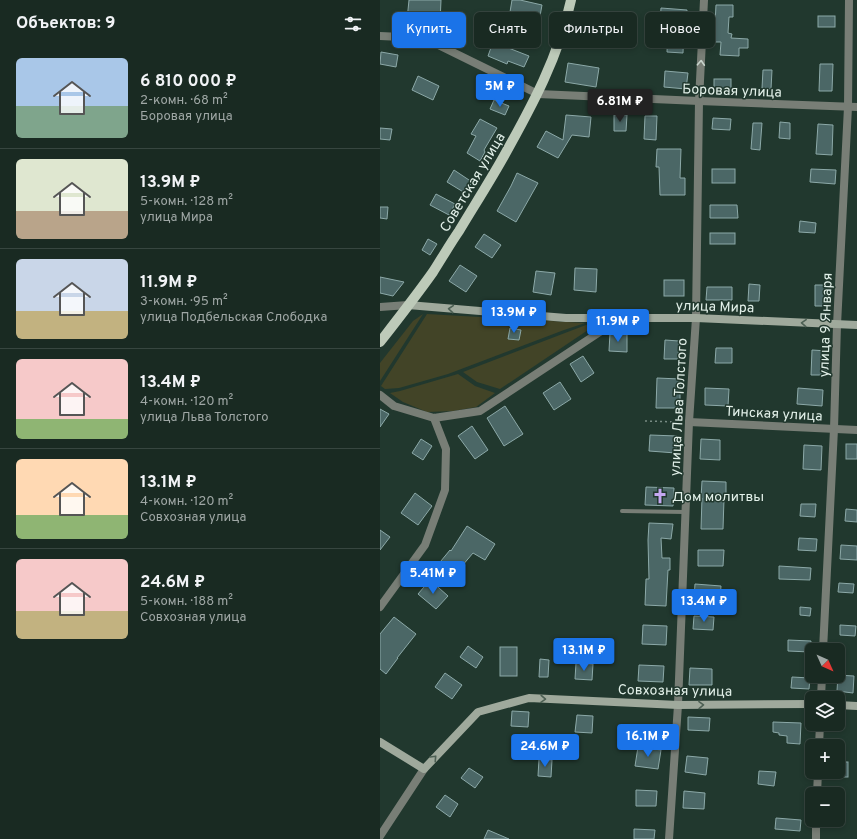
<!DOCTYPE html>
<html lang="ru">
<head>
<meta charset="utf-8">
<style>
	body { margin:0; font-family:Overpass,sans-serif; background:#26362f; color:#f1f3f6; height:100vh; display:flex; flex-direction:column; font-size:15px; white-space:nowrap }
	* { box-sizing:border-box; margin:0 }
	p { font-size:13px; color:#9fa7a5 }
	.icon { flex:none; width:22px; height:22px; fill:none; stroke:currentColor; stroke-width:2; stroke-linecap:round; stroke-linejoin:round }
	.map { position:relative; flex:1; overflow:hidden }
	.side { display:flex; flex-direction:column; background:#192a22; width:380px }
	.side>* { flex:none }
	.guide { position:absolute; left:12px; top:12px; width:380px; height:36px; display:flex; gap:8px }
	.needle { width:26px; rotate:135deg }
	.fabs { position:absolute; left:425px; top:643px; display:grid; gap:8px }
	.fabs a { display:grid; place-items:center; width:40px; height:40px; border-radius:6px; background:#192a22; box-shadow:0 2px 6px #0003,0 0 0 1px #374640; font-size:20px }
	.price { position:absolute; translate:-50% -34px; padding:0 9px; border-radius:4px; background:#1a73e8; color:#fff; font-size:13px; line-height:26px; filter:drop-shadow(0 1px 2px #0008) }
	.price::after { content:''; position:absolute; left:50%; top:24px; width:12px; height:9px; margin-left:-6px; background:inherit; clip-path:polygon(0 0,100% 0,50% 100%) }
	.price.current { background:#222; color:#fff }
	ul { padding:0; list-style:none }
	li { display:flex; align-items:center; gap:12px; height:100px; padding:0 16px }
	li+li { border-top:1px solid #374640 }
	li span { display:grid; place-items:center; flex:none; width:112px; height:80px; border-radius:6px; color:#555 }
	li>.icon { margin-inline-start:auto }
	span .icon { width:48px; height:48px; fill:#fffc; stroke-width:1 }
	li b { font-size:17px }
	h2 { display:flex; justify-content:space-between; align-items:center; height:48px; padding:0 16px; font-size:17px }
	.chip { padding:0 14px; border-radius:6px; background:#192a22; box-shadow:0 2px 6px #0003,0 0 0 1px #374640; font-size:14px; line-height:36px }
	.chip.current { background:#1a73e8; color:#fff }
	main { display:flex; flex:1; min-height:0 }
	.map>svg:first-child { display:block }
	.green { fill:#424427 }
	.building { fill:#4b6766; stroke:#8ca9a8 }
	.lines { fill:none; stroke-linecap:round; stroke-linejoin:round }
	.path { stroke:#788b83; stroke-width:1.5; stroke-dasharray:2 3; stroke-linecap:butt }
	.service { stroke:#787e76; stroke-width:4 }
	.minor { stroke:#787e76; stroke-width:8 }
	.secondary { stroke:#9fa99c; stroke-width:8 }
	.primary { stroke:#bdcab9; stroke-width:10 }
	.oneway { stroke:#c8d4cc }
	.oneway2 { stroke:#4d6054 }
	.labels { text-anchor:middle; stroke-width:3; stroke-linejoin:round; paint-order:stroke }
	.street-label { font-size:14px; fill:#e2f0e9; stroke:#21382e }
	.poi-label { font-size:14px; fill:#e2f0e9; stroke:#21382e; text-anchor:start }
</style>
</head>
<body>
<main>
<section class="side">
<h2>Объектов: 9<svg class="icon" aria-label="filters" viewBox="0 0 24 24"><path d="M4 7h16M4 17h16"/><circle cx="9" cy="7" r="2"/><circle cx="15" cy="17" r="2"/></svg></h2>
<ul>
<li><span style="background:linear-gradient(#a9c7e8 60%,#7fa58c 0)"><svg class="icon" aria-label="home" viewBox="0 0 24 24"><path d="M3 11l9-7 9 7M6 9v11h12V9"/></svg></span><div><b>6 810 000 ₽</b><p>2-комн. · 68 m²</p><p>Боровая улица</p></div></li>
<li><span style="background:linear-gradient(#dfe7d0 65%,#b9a48a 0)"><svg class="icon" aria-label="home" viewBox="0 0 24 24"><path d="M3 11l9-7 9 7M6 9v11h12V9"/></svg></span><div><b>13.9M ₽</b><p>5-комн. · 128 m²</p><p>улица Мира</p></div></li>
<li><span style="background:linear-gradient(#c9d6e8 65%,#c2b280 0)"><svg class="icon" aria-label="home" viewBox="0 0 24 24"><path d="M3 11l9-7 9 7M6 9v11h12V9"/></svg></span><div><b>11.9M ₽</b><p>3-комн. · 95 m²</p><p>улица Подбельская Слободка</p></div></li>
<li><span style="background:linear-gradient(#f6c9c9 75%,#8fb573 0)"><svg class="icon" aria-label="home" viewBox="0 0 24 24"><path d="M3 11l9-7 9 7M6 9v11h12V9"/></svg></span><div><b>13.4M ₽</b><p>4-комн. · 120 m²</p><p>улица Льва Толстого</p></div></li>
<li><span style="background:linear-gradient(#ffd9b3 70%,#8fb573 0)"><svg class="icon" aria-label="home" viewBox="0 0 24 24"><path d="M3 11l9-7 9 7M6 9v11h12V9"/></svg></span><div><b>13.1M ₽</b><p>4-комн. · 120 m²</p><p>Совхозная улица</p></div></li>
<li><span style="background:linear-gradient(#f6c9c9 65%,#c2b280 0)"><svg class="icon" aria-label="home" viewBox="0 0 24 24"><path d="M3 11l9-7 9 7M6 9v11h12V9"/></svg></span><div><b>24.6M ₽</b><p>5-комн. · 188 m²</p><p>Совхозная улица</p></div></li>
</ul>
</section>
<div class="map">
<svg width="477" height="839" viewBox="0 0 477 839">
	<rect width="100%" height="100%" fill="#21382e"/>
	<g class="green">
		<polygon points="43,314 0,381 0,363 33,321"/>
		<polygon points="47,314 205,323 184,330 68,374 19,388 5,389 1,386"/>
		<polygon points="206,325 214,326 120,389 97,382 83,372"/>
		<polygon points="78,374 95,386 115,393 96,407 73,411 47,412 23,402 10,393 20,391"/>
	</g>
	<g class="building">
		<polygon points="29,0 61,0 60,23 27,20"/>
		<polygon points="132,0 140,0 162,5 155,44 99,34 101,19 128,24"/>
		<polygon points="336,5 353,5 353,17 349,17 348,33 352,34 351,38 368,39 368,48 359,48 359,56 340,55 341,42 334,42"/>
		<polygon points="281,8 307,10 306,25 304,25 303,53 287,52 288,23 280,23"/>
		<rect x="438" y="16" width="17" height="11"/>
		<polygon points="201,21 229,26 226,41 198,36"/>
		<polygon points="113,42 149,56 144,67 128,61 127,64 108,56"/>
		<polygon points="1,52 18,55 16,67 0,64"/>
		<polygon points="188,63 219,68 216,87 185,82"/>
		<polygon points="440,64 453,64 452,91 439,91"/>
		<polygon points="383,70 392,70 391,89 382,88"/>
		<polygon points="285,71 308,73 306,89 284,87"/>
		<polygon points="38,76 59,86 53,100 32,90"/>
		<rect x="334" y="79" width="17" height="10"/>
		<polygon points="114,100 129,106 125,115 110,109"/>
		<polygon points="186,115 211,117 209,137 192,135 178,158 157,147 166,131 183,140"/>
		<polygon points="234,115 247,115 246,131 234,131"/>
		<polygon points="265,116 277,116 276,140 264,139"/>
		<polygon points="333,118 351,119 350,130 332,129"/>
		<polygon points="100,119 117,128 104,150 105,152 100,161 87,153 96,136 91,134"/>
		<polygon points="400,122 410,123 410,139 399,138"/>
		<polygon points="373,123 382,123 380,150 371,149"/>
		<polygon points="438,124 453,125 452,155 436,154"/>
		<polygon points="0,128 12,129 10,140 0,139"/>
		<polygon points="277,149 301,149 300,178 305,178 305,195 280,195 279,167 276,167"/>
		<rect x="332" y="169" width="23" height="14"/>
		<polygon points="431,169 456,170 455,184 430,182"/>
		<polygon points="74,170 92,182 85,193 67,182"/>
		<polygon points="137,173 158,183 136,222 117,211 131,186"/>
		<polygon points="56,194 75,204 69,215 50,205"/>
		<polygon points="330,205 357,205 358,218 330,218"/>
		<polygon points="0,207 8,207 7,219 0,218"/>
		<polygon points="420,221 436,223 435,233 419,232"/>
		<rect x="330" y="233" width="25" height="11"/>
		<polygon points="104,234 121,245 112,258 95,247"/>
		<polygon points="48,239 57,244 50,255 42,250"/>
		<polygon points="80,265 97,276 86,292 69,281"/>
		<polygon points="195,268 217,269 216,292 194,290"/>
		<polygon points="156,271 175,273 171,295 153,292"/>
		<polygon points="0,277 24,282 13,296 0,293"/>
		<rect x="284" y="280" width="20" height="16"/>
		<polygon points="369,284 380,285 379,301 368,301"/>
		<polygon points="435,285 447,285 446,306 435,306"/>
		<polygon points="327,287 352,287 352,300 326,300"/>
		<polygon points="130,328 141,330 139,340 128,339"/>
		<polygon points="230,333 247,334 247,352 229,351"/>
		<polygon points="285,340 299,341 298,359 284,359"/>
		<polygon points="336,348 352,348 352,363 335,363"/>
		<polygon points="432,350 448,351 447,375 431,375"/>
		<polygon points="203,356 214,373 201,382 190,364"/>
		<polygon points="277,378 300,379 300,408 276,408"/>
		<polygon points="180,382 191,399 174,410 163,393"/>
		<polygon points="325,388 349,389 348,406 325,405"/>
		<polygon points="418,388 443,390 442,406 417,404"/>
		<polygon points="125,406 143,434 124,446 107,418"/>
		<polygon points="0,409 9,414 0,427"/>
		<polygon points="92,426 108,450 95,459 78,436"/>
		<polygon points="270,435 297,436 296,453 269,451"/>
		<polygon points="41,439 52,446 43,460 32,453"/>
		<polygon points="321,439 340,440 340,460 320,459"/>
		<rect x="466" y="444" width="11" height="15"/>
		<polygon points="424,445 442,446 441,470 423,469"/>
		<polygon points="322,481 346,482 346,499 344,499 343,529 321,529 322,498 321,498"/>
		<polygon points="266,487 294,488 293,506 265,505"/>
		<polygon points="35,493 52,506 38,525 21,513"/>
		<polygon points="421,504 436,504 435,517 420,516"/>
		<polygon points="466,509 477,510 477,522 465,521"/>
		<polygon points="269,523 293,524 291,539 281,538 282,558 290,558 290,570 288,570 286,606 265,605 266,579 269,579 268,540"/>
		<polygon points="87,526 115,544 105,560 93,553 71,579 56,567 70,550 71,551"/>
		<polygon points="0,530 10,537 0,550"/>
		<polygon points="419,538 437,539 436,551 418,550"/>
		<polygon points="461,545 477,546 477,560 460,559"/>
		<polygon points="318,550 344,550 343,566 318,566"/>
		<polygon points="399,566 431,568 430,580 399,579"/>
		<polygon points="50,580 68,596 56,609 38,594"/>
		<polygon points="459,583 474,584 473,593 458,592"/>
		<polygon points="315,584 341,586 340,599 314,598"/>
		<polygon points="420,607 431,608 430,616 420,615"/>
		<polygon points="314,616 334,617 333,630 313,629"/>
		<polygon points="14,617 36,634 17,658 18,658 6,674 0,669 0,634"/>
		<polygon points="263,625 287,626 286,645 262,644"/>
		<polygon points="460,625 476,626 475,636 460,635"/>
		<polygon points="408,640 431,641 430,652 408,651"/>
		<polygon points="88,646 103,657 96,668 80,657"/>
		<rect x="120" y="647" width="17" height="29"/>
		<polygon points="160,659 169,660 168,677 159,677"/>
		<polygon points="196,663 213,664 212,680 195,679"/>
		<polygon points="259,665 284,666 283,682 258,681"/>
		<polygon points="310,668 332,669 332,685 309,685"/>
		<polygon points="65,673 82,685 72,699 55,687"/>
		<polygon points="458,675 474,676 473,693 457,691"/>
		<polygon points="412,677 430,678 429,689 411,688"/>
		<polygon points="132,711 149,712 148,727 131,726"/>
		<polygon points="197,715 213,716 212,733 195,732"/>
		<polygon points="308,717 330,718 329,731 308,730"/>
		<polygon points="393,722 421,723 420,744 407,743 407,736 399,735 399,733 393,732"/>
		<polygon points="258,747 281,750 278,769 255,766"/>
		<polygon points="307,756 328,758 326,775 305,772"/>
		<polygon points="159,759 172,760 171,777 158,776"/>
		<rect x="458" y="762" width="10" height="15"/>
		<polygon points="89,768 103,777 95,788 81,778"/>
		<polygon points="379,771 396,772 394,786 378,784"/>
		<polygon points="256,790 277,791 276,806 256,806"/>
		<polygon points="304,791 325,793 324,809 303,808"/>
		<polygon points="65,795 78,804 70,817 56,807"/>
		<polygon points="396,818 421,820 420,831 395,829"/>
		<polygon points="254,829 275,830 274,839 254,839"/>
		<polygon points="108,830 129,839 104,839"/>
	</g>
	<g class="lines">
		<polyline class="path" points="265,421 300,422"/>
		<polyline class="service" points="242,511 305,512"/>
		<g class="minor">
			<polyline points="0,36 44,38 158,94 319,101 477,107"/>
			<polyline points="0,307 28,305"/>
			<polyline points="0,395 14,406 54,418 100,411 241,318"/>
			<polyline points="309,422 477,430"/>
			<polyline points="0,607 45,545 65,490 66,449 54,418"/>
			<polyline points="443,650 454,429 457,325 468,107 469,0"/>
			<polyline points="441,698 442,676"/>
			<polyline points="439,746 440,724"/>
			<polyline points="437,794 438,772"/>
			<polyline points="0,836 44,769"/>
			<polyline points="289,839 298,705 309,422 316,318 319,101 324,0"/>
			<polyline points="436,839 436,820"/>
		</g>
		<g class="secondary">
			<polyline points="28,305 186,318 316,318 477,325"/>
			<polyline points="458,705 477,706"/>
			<polyline points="0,742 44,769 98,712 149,698 298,705 432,704"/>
		</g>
		<path class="primary" d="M 0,342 C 18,319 36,296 53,272 C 62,258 70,244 79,231 C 94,206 110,181 124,156 C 152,106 179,56 191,0"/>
	</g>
	<defs><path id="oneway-chevron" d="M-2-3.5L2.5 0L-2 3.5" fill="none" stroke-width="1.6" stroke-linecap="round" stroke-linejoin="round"/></defs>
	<use class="oneway" href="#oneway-chevron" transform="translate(321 63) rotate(-87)"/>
	<g class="oneway2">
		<use href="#oneway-chevron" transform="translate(71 309) rotate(-175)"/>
		<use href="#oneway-chevron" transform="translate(424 323) rotate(-177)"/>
		<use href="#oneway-chevron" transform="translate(163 699) rotate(3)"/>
		<use href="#oneway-chevron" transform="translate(321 705) rotate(-1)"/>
		<use href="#oneway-chevron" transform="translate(54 758) rotate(-47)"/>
	</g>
	<defs>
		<symbol id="church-bare" viewBox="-9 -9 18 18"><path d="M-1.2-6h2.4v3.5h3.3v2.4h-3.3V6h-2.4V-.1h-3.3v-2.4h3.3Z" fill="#c4a7f1" stroke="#21382e" stroke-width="2.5" paint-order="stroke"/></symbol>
	</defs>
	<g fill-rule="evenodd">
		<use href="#church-bare" x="269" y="485" width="22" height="22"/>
	</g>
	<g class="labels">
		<g class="street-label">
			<text transform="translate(352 90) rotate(2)" y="5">Боровая улица</text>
			<text transform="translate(92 182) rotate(-59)" y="5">Советская улица</text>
			<text transform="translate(335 306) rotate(2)" y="5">улица Мира</text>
			<text transform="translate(445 325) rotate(-88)" y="5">улица 9 Января</text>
			<text transform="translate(298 407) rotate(-87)" y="5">улица Льва Толстого</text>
			<text transform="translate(394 413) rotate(3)" y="5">Тинская улица</text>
			<text transform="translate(295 690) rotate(1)" y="5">Совхозная улица</text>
		</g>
		<g class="poi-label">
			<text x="292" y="501">Дом молитвы</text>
		</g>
	</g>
</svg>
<div class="fabs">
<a><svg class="needle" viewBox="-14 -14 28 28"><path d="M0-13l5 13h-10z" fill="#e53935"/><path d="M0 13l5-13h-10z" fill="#9fa7a5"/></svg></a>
<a><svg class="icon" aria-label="layers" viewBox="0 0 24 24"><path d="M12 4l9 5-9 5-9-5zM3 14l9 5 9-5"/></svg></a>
<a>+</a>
<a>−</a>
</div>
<b class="price" style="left:120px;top:108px">5M ₽</b>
<b class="price current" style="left:240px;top:123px">6.81M ₽</b>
<b class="price" style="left:134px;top:334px">13.9M ₽</b>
<b class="price" style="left:238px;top:343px">11.9M ₽</b>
<b class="price" style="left:53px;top:595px">5.41M ₽</b>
<b class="price" style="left:324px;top:623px">13.4M ₽</b>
<b class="price" style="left:204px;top:672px">13.1M ₽</b>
<b class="price" style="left:268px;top:758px">16.1M ₽</b>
<b class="price" style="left:165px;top:768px">24.6M ₽</b>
<div class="guide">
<a class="chip current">Купить</a>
<a class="chip">Снять</a>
<a class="chip">Фильтры</a>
<a class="chip">Новое</a>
</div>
</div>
</main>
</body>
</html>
